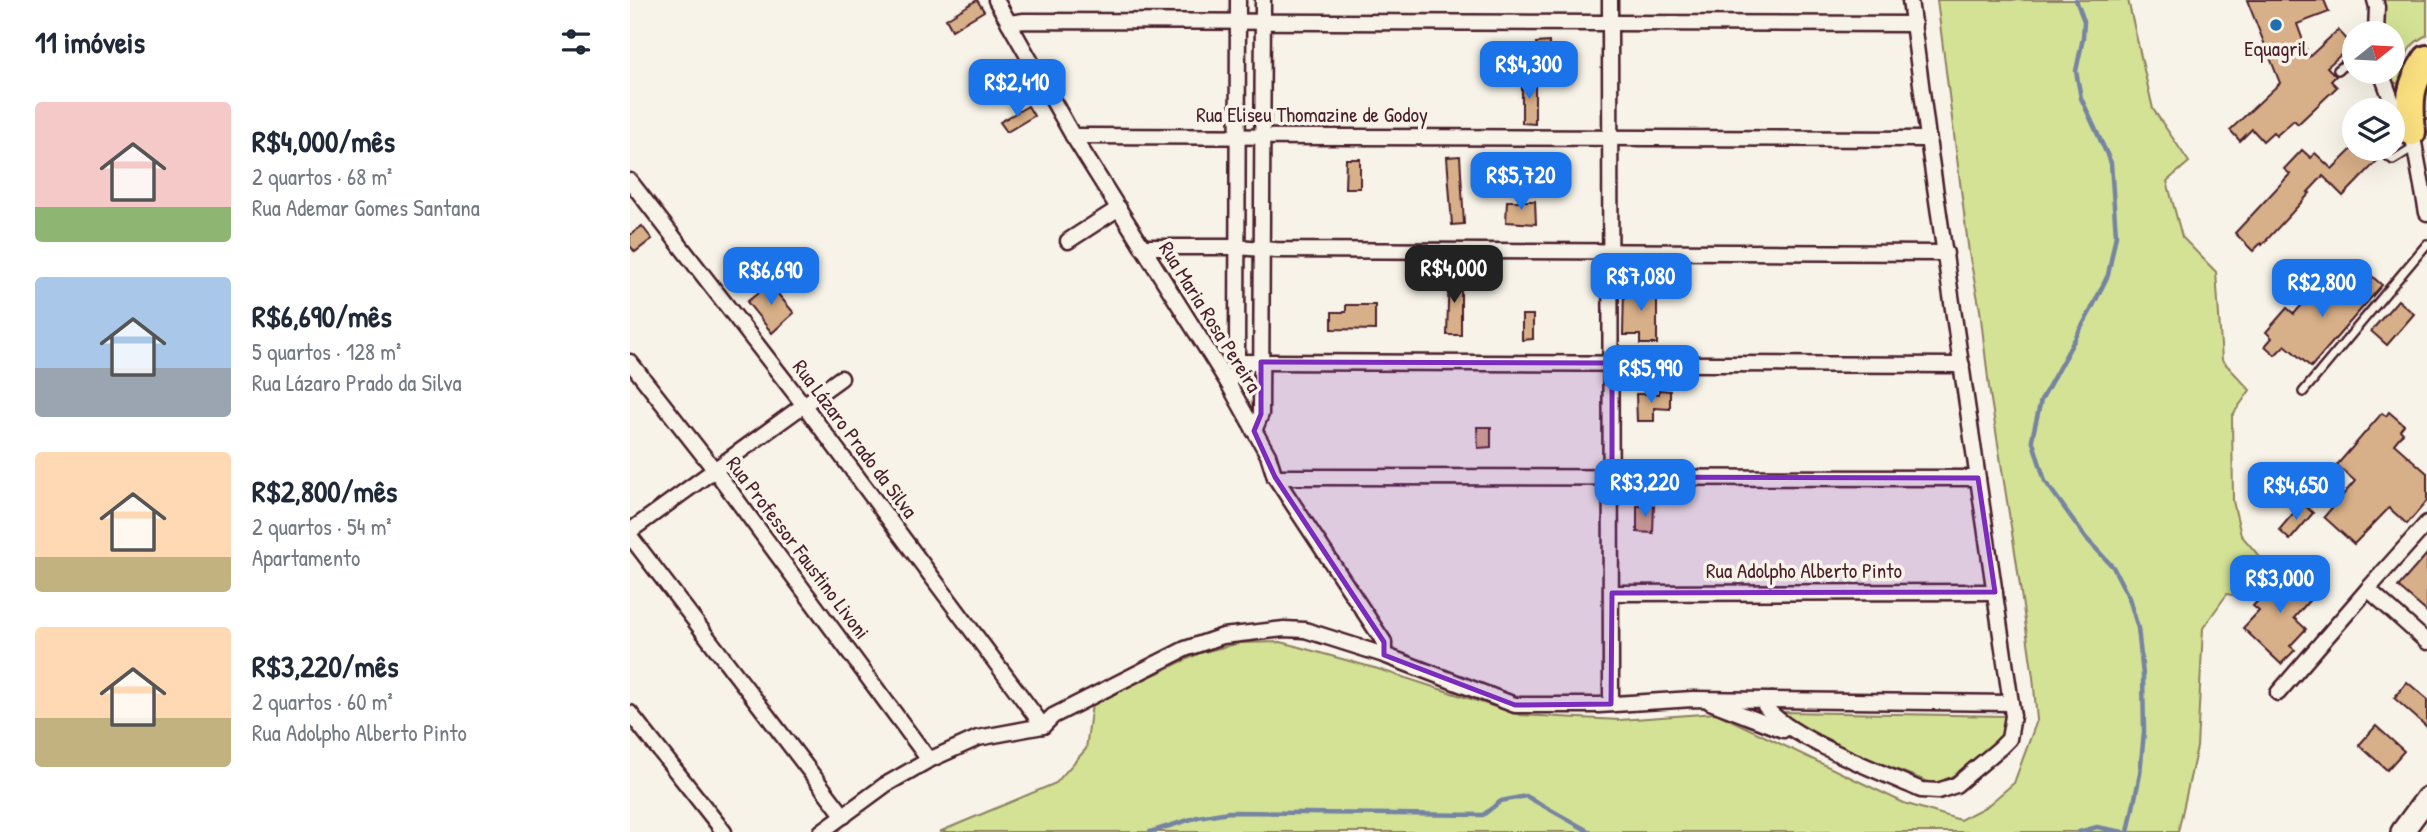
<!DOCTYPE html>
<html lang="pt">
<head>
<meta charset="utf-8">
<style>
	body { margin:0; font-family:"Patrick Hand",sans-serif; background:#f6f6f7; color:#1f2937; height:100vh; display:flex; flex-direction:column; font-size:26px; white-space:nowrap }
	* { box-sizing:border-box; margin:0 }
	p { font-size:23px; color:#747a83 }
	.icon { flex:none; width:38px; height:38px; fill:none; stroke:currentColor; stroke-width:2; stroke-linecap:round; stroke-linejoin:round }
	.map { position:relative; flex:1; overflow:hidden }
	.sheet { display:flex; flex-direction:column; background:#fff; width:630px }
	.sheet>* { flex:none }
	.needle { width:46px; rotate:72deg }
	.buttons { position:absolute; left:1712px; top:21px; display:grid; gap:14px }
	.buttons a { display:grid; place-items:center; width:63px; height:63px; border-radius:50%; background:#fff; box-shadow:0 7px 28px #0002; font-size:35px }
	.price { position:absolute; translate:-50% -60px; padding:0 16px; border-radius:14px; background:#1a73e8; color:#fff; font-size:23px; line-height:46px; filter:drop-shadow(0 2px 4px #0008) }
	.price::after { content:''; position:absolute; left:50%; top:42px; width:21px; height:16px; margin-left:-10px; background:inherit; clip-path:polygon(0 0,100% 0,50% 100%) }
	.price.current { background:#222; color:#fff }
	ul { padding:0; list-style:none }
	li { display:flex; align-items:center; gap:21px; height:175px; padding:0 35px }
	li span { display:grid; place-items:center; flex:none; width:196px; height:140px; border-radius:7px; color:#555 }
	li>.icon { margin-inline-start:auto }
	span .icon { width:84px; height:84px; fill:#fffc; stroke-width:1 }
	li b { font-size:30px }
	h2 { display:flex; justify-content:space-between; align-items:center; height:84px; padding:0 35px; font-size:30px }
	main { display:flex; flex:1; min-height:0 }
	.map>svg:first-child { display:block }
	.green { fill:#d3e295; stroke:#8e8060; stroke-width:2 }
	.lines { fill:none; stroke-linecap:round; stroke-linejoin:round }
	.stream { stroke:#7684a2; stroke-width:4.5 }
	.building { fill:#d7af88; stroke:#4a1f2b; stroke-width:2 }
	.lane-casing { stroke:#4a1f2b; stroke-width:12 }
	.street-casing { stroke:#4a1f2b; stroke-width:19 }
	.secondary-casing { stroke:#4a1f2b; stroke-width:26 }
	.highway-casing { stroke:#4a1f2b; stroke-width:32 }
	.lane { stroke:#f7f3e8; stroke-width:7 }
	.street { stroke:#f7f3e8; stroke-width:14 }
	.secondary { stroke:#f7f3e8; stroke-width:21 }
	.highway { stroke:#fbe080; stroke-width:26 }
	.marked { fill:#7b2cbf; fill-opacity:0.2; stroke:#7b2cbf; stroke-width:5; stroke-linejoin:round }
	.poi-dot { fill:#1f6fb2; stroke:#f7f3e8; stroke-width:2.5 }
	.labels { text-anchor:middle; stroke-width:7; stroke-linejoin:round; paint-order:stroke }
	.poi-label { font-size:21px; fill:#4a1f2b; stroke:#f7f3e8 }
	.street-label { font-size:21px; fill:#4a1f2b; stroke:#f7f3e8 }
</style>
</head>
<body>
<main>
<section class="sheet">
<h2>11 imóveis<svg class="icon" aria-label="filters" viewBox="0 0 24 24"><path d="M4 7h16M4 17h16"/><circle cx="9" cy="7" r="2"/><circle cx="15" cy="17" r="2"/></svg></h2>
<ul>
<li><span style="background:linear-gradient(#f6c9c9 75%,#8fb573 0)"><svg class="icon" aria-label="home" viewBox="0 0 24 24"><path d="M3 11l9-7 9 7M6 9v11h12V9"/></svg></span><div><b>R$4,000/mês</b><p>2 quartos · 68 m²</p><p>Rua Ademar Gomes Santana</p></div></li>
<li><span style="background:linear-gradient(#a9c7e8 65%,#9aa5b1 0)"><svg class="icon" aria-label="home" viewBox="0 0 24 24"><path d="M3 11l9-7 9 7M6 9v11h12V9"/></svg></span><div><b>R$6,690/mês</b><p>5 quartos · 128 m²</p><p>Rua Lázaro Prado da Silva</p></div></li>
<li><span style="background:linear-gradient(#ffd9b3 75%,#c2b280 0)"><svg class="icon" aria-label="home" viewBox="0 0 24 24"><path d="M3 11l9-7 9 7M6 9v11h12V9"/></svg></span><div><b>R$2,800/mês</b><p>2 quartos · 54 m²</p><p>Apartamento</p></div></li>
<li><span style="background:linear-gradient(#ffd9b3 65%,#c2b280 0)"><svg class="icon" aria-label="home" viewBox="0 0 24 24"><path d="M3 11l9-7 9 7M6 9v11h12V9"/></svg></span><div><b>R$3,220/mês</b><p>2 quartos · 60 m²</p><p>Rua Adolpho Alberto Pinto</p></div></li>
</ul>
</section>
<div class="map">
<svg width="1797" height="832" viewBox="0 0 1797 832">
	<rect width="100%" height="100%" fill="#f7f3e8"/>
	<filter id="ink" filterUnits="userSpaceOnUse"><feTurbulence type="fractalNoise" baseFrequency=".0143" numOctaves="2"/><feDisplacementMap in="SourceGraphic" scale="14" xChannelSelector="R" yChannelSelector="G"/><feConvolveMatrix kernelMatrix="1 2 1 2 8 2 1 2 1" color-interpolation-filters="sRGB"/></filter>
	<g filter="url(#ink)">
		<g class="green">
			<polygon points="1307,0 1498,0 1523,109 1559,162 1537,181 1552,237 1586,272 1592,360 1620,390 1602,416 1603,501 1611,535 1635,563 1633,573 1613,597 1597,594 1573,628 1567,747 1548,832 309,832 426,783 456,749 462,704 570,653 610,643 651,642 748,669 890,715 990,720 1086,713 1274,803 1330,820 1357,806 1384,783 1407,720 1403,677 1386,558 1359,387 1350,310 1339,253"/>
			<path d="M 1753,0 L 1797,0 L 1797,35 C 1764,51 1783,69 1769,84 L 1763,82 L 1757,72 L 1762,72 L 1762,33 L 1752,33 Z"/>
			<path d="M 1154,712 L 1376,716 C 1375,724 1375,731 1371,738 C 1361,754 1320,782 1301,783 L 1151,724 L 1151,713 Z"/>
		</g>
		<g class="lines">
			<g class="stream">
				<polyline points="1446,0 1454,21 1453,38 1446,71 1451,98 1481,163 1486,235 1478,275 1461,310 1411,400 1402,439 1415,481 1456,538 1483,567 1499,598 1508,628 1513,675 1514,732 1510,774 1498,832"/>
				<polyline points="520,832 568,817 599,812 853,815 871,801 896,796 960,832"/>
				<polyline points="1449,832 1467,827 1493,832"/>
			</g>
		</g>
		<g class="building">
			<polygon points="347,0 354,11 322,30 316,19"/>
			<polygon points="1617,0 1694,0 1699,12 1667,24 1679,57 1708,30 1722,45 1697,67 1706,76 1701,81 1707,87 1668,124 1664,120 1646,136 1643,132 1633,141 1622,129 1610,141 1600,130 1650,83"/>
			<polygon points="919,42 920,77 907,77 906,43"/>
			<polygon points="892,78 905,78 905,124 892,123"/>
			<polygon points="398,106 404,116 377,132 370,122"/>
			<polygon points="1722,149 1743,149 1750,158 1713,196 1693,176 1678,192 1680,193 1632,245 1631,243 1623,251 1605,233 1660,174 1654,169 1672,150 1681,158 1685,153 1702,169"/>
			<polygon points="830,156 834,224 822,225 817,157"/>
			<polygon points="716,159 730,159 730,188 715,188"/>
			<polygon points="877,201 905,201 906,224 876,222"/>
			<polygon points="12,226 22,239 5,252 0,246 0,235"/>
			<polygon points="1729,265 1752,285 1681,367 1655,345 1645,355 1635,346 1642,338 1636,332 1657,308 1664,314 1680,295 1694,307"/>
			<polygon points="819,273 831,274 831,335 817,335"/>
			<polygon points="143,281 150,290 147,293 164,313 142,333 117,302"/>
			<polygon points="1017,282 1027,282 1027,344 1010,344 1010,335 993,335 994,287 1017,288"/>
			<polygon points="1768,300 1784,314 1757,345 1741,331"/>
			<polygon points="716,305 745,305 745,330 702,329 702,312 716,312"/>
			<polygon points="892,315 903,315 903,339 892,340"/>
			<polygon points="1029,390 1040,391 1040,409 1024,408 1024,421 1007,421 1006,394 1029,394"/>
			<polygon points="1759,412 1774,425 1770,430 1773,433 1764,444 1797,473 1797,501 1777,524 1759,508 1724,544 1694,517 1725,481 1707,465 1752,413 1756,416"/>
			<polygon points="847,427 861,427 861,447 848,448"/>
			<polygon points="1672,503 1683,513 1660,540 1649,530"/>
			<polygon points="1007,506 1024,506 1023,533 1007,532"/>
			<polygon points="1797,554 1797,612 1768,587"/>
			<polygon points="1654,567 1684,595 1664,618 1676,629 1660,646 1665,650 1651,664 1613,628 1629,611 1623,606 1641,586 1638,584"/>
			<polygon points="1777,682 1797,699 1797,727 1764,698"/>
			<polygon points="1746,726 1774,751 1757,770 1729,745"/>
		</g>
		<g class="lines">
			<defs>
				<g id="lane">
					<polyline points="1708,70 1724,57"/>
					<polyline points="1749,149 1763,160 1784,147"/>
					<polyline points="1673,392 1797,244"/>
				</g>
				<g id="street">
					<polyline points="366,0 443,136 598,383 638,455 645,477 754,642 754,655"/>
					<polyline points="980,0 981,704"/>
					<polyline points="1745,0 1747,7 1746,33"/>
					<polyline points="379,23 394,21 1284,24"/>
					<polyline points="1751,72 1765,110 1782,132 1797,213"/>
					<polyline points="443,136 1299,139"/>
					<polyline points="0,181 173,404 413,726"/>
					<polyline points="438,241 489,208"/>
					<polyline points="512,247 607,247 646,250 1316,253"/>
					<polyline points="0,362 84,469 299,760"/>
					<polyline points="607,362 1332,365"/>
					<polyline points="598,383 604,375 607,362 608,0"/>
					<polyline points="624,431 631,414 633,0"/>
					<polyline points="645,477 1348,478"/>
					<polyline points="1797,523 1738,589 1797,642"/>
					<polyline points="0,531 211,378"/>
					<polyline points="0,536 214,816"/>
					<polyline points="982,593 1365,592"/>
					<polyline points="1648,693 1738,589"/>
					<path d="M 1142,700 L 1136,702 L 1135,706 C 1158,738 1252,772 1291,790 L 1308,791 L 1326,785 L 1370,748 L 1379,739 L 1383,716 L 1381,703 L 1300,153 L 1280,0"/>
					<polyline points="1080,702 1153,730"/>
					<polyline points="0,713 94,832"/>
					<polyline points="191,832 255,785 299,760 348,738 413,726 423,716 555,649 593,636 654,629 675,630 754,655 885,705 969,705 1063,699 1381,703"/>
				</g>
				<polyline id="secondary" points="1772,832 1797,798"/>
				<path id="highway" d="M 1782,132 C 1779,100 1779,85 1797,59"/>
			</defs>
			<use href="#lane" class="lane-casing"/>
			<use href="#street" class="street-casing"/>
			<use href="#secondary" class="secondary-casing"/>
			<use href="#highway" class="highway-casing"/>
			<use href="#lane" class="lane"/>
			<use href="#street" class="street"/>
			<use href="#secondary" class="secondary"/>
			<use href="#highway" class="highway"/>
		</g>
	</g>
	<path class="marked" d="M 631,362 L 982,363 L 982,477 L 1348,478 L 1365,592 L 982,593 L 981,704 L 885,705 L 754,655 L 754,642 L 645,477 L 624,431 L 631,414 Z"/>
	<circle class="poi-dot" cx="1646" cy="25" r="7"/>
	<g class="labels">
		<g class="poi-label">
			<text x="1646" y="56">Equagril</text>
		</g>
		<g class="street-label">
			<text x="682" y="122">Rua Eliseu Thomazine de Godoy</text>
			<text transform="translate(580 317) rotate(58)" y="7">Rua Maria Rosa Pereira</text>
			<text transform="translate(225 439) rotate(53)" y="7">Rua Lázaro Prado da Silva</text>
			<text transform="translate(168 548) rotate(53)" y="7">Rua Professor Faustino Livoni</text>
			<text x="1174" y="578">Rua Adolpho Alberto Pinto</text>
		</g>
	</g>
</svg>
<div class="buttons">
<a><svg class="needle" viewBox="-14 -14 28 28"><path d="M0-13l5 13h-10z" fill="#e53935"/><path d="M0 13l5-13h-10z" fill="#747a83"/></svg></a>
<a><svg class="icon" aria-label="layers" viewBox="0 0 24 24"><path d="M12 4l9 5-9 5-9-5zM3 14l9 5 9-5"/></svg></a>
</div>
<b class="price" style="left:899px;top:101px">R$4,300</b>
<b class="price" style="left:387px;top:119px">R$2,410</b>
<b class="price" style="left:891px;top:212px">R$5,720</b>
<b class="price current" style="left:824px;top:305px">R$4,000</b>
<b class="price" style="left:141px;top:307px">R$6,690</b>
<b class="price" style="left:1011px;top:313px">R$7,080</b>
<b class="price" style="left:1692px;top:319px">R$2,800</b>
<b class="price" style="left:1021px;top:405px">R$5,990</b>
<b class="price" style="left:1015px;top:519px">R$3,220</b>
<b class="price" style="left:1666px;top:522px">R$4,650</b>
<b class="price" style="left:1650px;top:615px">R$3,000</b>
</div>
</main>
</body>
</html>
